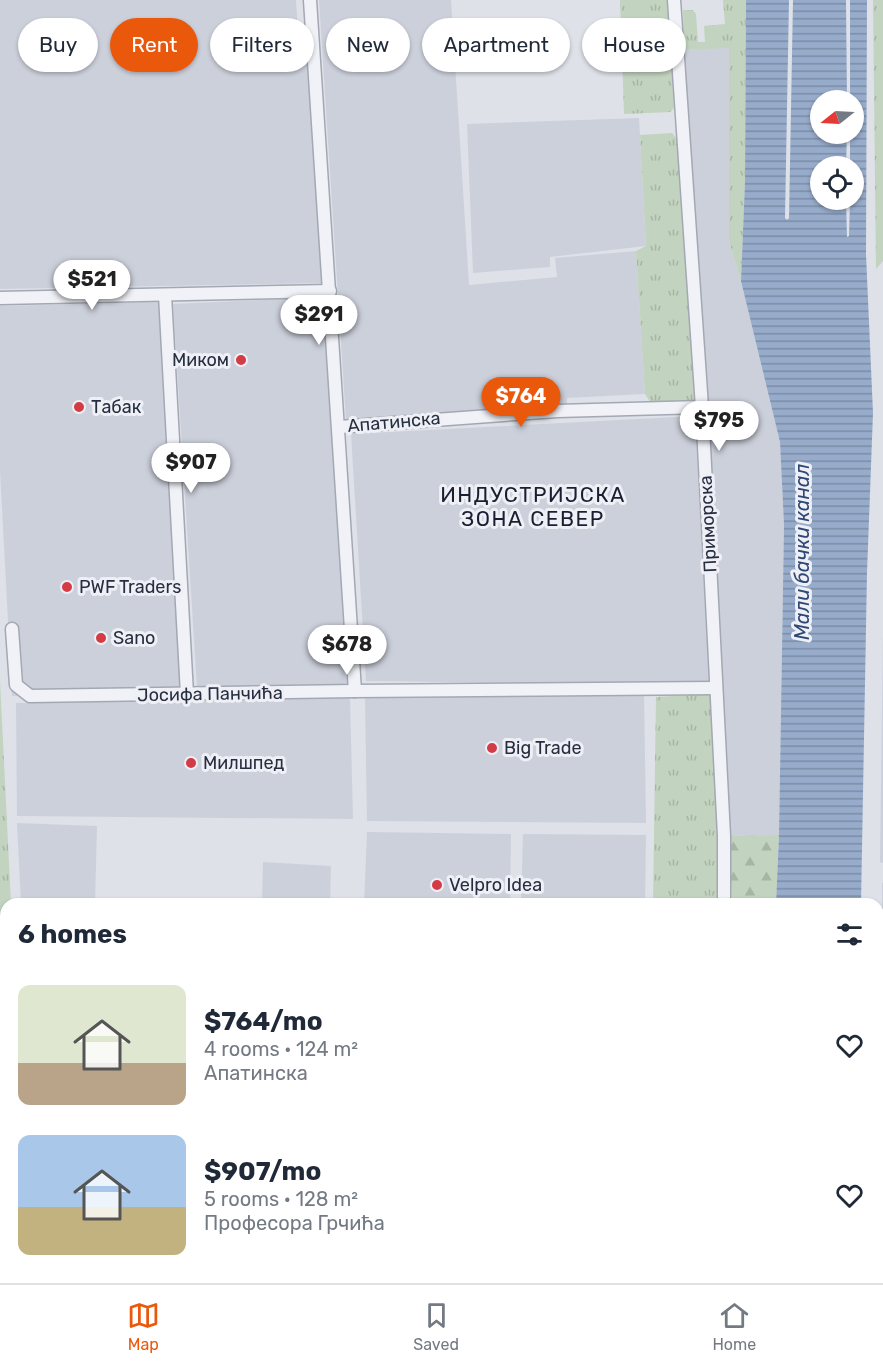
<!DOCTYPE html>
<html lang="en">
<head>
<meta charset="utf-8">
<style>
	body { margin:0; font-family:Rubik,sans-serif; background:#f2f2f3; color:#1f2937; height:100vh; display:flex; flex-direction:column; font-size:22px; white-space:nowrap }
	* { box-sizing:border-box; margin:0 }
	p { font-size:20px; color:#747a83 }
	.icon { flex:none; width:33px; height:33px; fill:none; stroke:currentColor; stroke-width:2; stroke-linecap:round; stroke-linejoin:round }
	.map { position:relative; flex:1; overflow:hidden }
	.panel { position:absolute; left:0px; top:898px; width:884px; height:386px; display:flex; flex-direction:column; background:#fff; border-radius:18px 18px 0 0; box-shadow:0 2px 4px #0004 }
	.panel>* { flex:none }
	.guide { position:absolute; left:18px; top:18px; width:848px; height:54px; display:flex; gap:12px }
	.needle { width:39px; rotate:252deg }
	.fabs { position:absolute; left:810px; top:90px; display:grid; gap:12px }
	.fabs a { display:grid; place-items:center; width:54px; height:54px; border-radius:50%; background:#fff; box-shadow:0 2px 4px #0004; font-size:30px }
	.price { position:absolute; translate:-50% -51px; padding:0 14px; border-radius:21px; background:#fff; color:#222; font-size:20px; line-height:39px; filter:drop-shadow(0 2px 3px #0008) }
	.price::after { content:''; position:absolute; left:50%; top:36px; width:18px; height:14px; margin-left:-9px; background:inherit; clip-path:polygon(0 0,100% 0,50% 100%) }
	.price.current { background:#ea580c; color:#fff }
	ul { padding:0; list-style:none }
	li { display:flex; align-items:center; gap:18px; height:150px; padding:0 18px }
	li span { display:grid; place-items:center; flex:none; width:168px; height:120px; border-radius:12px; color:#555 }
	li>.icon { margin-inline-start:auto }
	span .icon { width:72px; height:72px; fill:#fffc; stroke-width:1 }
	li b { font-size:26px }
	h2 { display:flex; justify-content:space-between; align-items:center; height:72px; padding:0 18px; font-size:26px }
	.pill { padding:0 21px; border-radius:27px; background:#fff; box-shadow:0 2px 4px #0004; font-size:21px; line-height:54px }
	.pill.current { background:#ea580c; color:#fff }
	.dock { display:flex; justify-content:space-around; align-items:center; height:84px; border-top:2px solid #e0e1e3; background:#fff; font-size:16px; color:#747a83 }
	.dock a { display:grid; justify-items:center; gap:3px }
	.dock .current { color:#ea580c }
	.map>svg:first-child { display:block }
	.built { fill:#ccd0db }
	.grass { fill:url(#grass-tufts) }
	.forest { fill:url(#forest-firs) }
	.water { fill:url(#water-rules) }
	.lines { fill:none; stroke-linecap:round; stroke-linejoin:round }
	.minor-casing { stroke:#a3a8b2; stroke-width:15 }
	.major-casing { stroke:#9da4b5; stroke-width:18 }
	.minor { stroke:#f1f2f7; stroke-width:12 }
	.major { stroke:#fff; stroke-width:15 }
	.poi-dot { fill:#d43c45; stroke:#eef0f6; stroke-width:2 }
	.labels { text-anchor:middle; stroke-width:6; stroke-linejoin:round; paint-order:stroke }
	.poi-label { font-size:18px; fill:#262e40; stroke:#eef0f6; text-anchor:start }
	.street-label { font-size:18px; fill:#262e40; stroke:#eef0f6 }
	.water-label { font-size:20px; font-style:italic; fill:#2f4876; stroke:#eef0f6 }
	.quarter-label { font-size:21px; letter-spacing:1.5px; fill:#191f31; stroke:#eef0f6 }
</style>
</head>
<body>
<div class="map">
<svg width="883" height="1283" viewBox="0 0 883 1283">
	<defs>
		<pattern id="grass-tufts" width="24" height="20" patternUnits="userSpaceOnUse" patternTransform="scale(1.5)"><rect width="24" height="20" fill="#c2d3bf"/><path d="M3 7l-1-3M5 7V3M7 7l1-3M15 17l-1-3M17 17v-4M19 17l1-3" fill="none" stroke="#a7b5a5"/></pattern>
		<pattern id="forest-firs" width="22" height="20" patternUnits="userSpaceOnUse" patternTransform="scale(1.5)"><rect width="22" height="20" fill="#c2d3bf"/><path d="M5 1l3.5 6h-7zM16 11l3.5 6h-7z" fill="#a7b5a5"/></pattern>
		<pattern id="water-rules" width="6" height="5" patternUnits="userSpaceOnUse" patternTransform="scale(1.5)"><rect width="6" height="5" fill="#97abcb"/><path d="M0 2.5h6" fill="none" stroke="#7b8ca6"/></pattern>
	</defs>
	<rect width="100%" height="100%" fill="#dee1e8"/>
	<g class="built">
		<polygon points="0,0 296,0 300,60 308,63 323,283 0,289"/>
		<polygon points="319,0 451,0 469,285 557,277 555,258 636,251 645,394 567,398 567,406 346,420"/>
		<polygon points="729,47 729,241 741,281 780,442 784,525 779,835 729,836 684,50"/>
		<polygon points="639,118 646,246 550,257 550,267 473,273 467,124"/>
		<polygon points="326,297 349,685 197,688 173,304"/>
		<polygon points="159,302 182,688 12,696 0,471 0,306"/>
		<polygon points="695,416 709,682 532,683 366,681 351,434"/>
		<polygon points="883,635 883,863 880,862"/>
		<polygon points="644,695 646,823 367,821 365,697"/>
		<polygon points="350,698 353,819 17,816 16,703"/>
		<polygon points="17,823 97,826 95,904 21,904"/>
		<polygon points="367,832 511,834 510,904 364,904"/>
		<polygon points="523,834 646,835 645,904 521,904"/>
		<polygon points="263,862 331,866 330,904 262,904"/>
		<polygon points="882,883 883,883 883,1208 882,1207"/>
	</g>
	<g class="grass">
		<polygon points="620,0 667,0 674,107 671,112 624,114"/>
		<polygon points="723,0 746,0 745,181 741,281 729,241 729,48 684,50 683,10 693,10 696,14 698,42 705,42 704,26 725,24"/>
		<polygon points="873,0 883,0 883,261 876,269"/>
		<polygon points="672,133 677,139 695,384 694,400 650,402 645,394 636,251 646,246 640,135"/>
		<polygon points="0,681 11,904 6,904 6,1232 0,1233"/>
		<polygon points="711,694 718,832 718,904 653,904 656,697"/>
		<polygon points="247,1278 259,1278 271,1283 157,1283 165,1280"/>
		<polygon points="485,1278 716,1278 716,1283 387,1283 392,1281"/>
	</g>
	<g class="forest">
		<polygon points="779,835 776,904 732,904 729,836"/>
		<rect x="728" y="1278" width="34" height="5"/>
	</g>
	<g class="water">
		<polygon points="746,0 789,0 785,218 787,220 789,218 793,0 846,0 847,100 820,100 820,134 847,134 846,166 820,166 820,200 846,200 847,237 849,236 850,200 854,200 854,166 850,166 850,134 854,134 854,100 850,100 850,0 867,0 866,254 873,413 867,573 861,904 776,904 779,835 784,525 780,442 741,281 745,181"/>
		<rect x="762" y="1278" width="93" height="5"/>
	</g>
	<g class="lines">
		<defs>
			<g id="minor">
				<polyline points="310,0 355,691"/>
				<polyline points="674,0 702,407 724,836 724,904"/>
				<polyline points="165,295 187,694"/>
				<polyline points="0,298 330,291"/>
				<polyline points="339,427 557,411 702,407"/>
				<polyline points="12,629 16,685 30,696 355,691 716,688"/>
				<polyline points="721,1283 721,1278"/>
			</g>
			<g id="major">
				<polyline points="878,1231 883,1231"/>
				<polyline points="878,1248 883,1248"/>
				<polyline points="0,1253 6,1252"/>
				<polyline points="0,1269 6,1269"/>
				<polyline points="299,1278 305,1283"/>
				<polyline points="343,1283 350,1278"/>
			</g>
		</defs>
		<use href="#minor" class="minor-casing"/>
		<use href="#major" class="major-casing"/>
		<use href="#minor" class="minor"/>
		<use href="#major" class="major"/>
	</g>
	<g class="poi-dot">
		<circle cx="241" cy="360" r="6"/>
		<circle cx="79" cy="407" r="6"/>
		<circle cx="67" cy="587" r="6"/>
		<circle cx="101" cy="638" r="6"/>
		<circle cx="492" cy="748" r="6"/>
		<circle cx="191" cy="763" r="6"/>
		<circle cx="437" cy="885" r="6"/>
	</g>
	<g class="labels">
		<g class="poi-label">
			<text x="229" y="366" text-anchor="end">Миком</text>
			<text x="91" y="413">Табак</text>
			<text x="79" y="593">PWF Traders</text>
			<text x="113" y="644">Sano</text>
			<text x="504" y="754">Big Trade</text>
			<text x="203" y="769">Милшпед</text>
			<text x="449" y="891">Velpro Idea</text>
		</g>
		<g class="street-label">
			<text transform="translate(394 422) rotate(-5)" y="6">Апатинска</text>
			<text transform="translate(708 524) rotate(-93)" y="6">Приморска</text>
			<text transform="translate(210 694) rotate(-1)" y="6">Јосифа Панчића</text>
		</g>
		<g class="water-label">
			<text transform="translate(802 552) rotate(-90)" y="7">Мали бачки канал</text>
		</g>
		<g class="quarter-label">
			<text x="533" y="502">ИНДУСТРИЈСКА<tspan x="533" dy="24">ЗОНА СЕВЕР</tspan></text>
		</g>
	</g>
</svg>
<div class="fabs">
<a><svg class="needle" viewBox="-14 -14 28 28"><path d="M0-13l5 13h-10z" fill="#e53935"/><path d="M0 13l5-13h-10z" fill="#747a83"/></svg></a>
<a><svg class="icon" aria-label="locate" viewBox="0 0 24 24"><circle cx="12" cy="12" r="6"/><path d="M12 2v4M12 18v4M2 12h4M18 12h4"/></svg></a>
</div>
<b class="price" style="left:92px;top:311px">$521</b>
<b class="price" style="left:319px;top:346px">$291</b>
<b class="price current" style="left:521px;top:428px">$764</b>
<b class="price" style="left:719px;top:452px">$795</b>
<b class="price" style="left:191px;top:494px">$907</b>
<b class="price" style="left:347px;top:676px">$678</b>
<div class="guide">
<a class="pill">Buy</a>
<a class="pill current">Rent</a>
<a class="pill">Filters</a>
<a class="pill">New</a>
<a class="pill">Apartment</a>
<a class="pill">House</a>
</div>
<section class="panel">
<h2>6 homes<svg class="icon" aria-label="filters" viewBox="0 0 24 24"><path d="M4 7h16M4 17h16"/><circle cx="9" cy="7" r="2"/><circle cx="15" cy="17" r="2"/></svg></h2>
<ul>
<li><span style="background:linear-gradient(#dfe7d0 65%,#b9a48a 0)"><svg class="icon" aria-label="home" viewBox="0 0 24 24"><path d="M3 11l9-7 9 7M6 9v11h12V9"/></svg></span><div><b>$764/mo</b><p>4 rooms · 124 m²</p><p>Апатинска</p></div><svg class="icon" aria-label="heart" viewBox="0 0 24 24"><path d="M12 20l-8-8c-3-5 5-10 8-4 3-6 11-1 8 4z"/></svg></li>
<li><span style="background:linear-gradient(#a9c7e8 60%,#c2b280 0)"><svg class="icon" aria-label="home" viewBox="0 0 24 24"><path d="M3 11l9-7 9 7M6 9v11h12V9"/></svg></span><div><b>$907/mo</b><p>5 rooms · 128 m²</p><p>Професора Грчића</p></div><svg class="icon" aria-label="heart" viewBox="0 0 24 24"><path d="M12 20l-8-8c-3-5 5-10 8-4 3-6 11-1 8 4z"/></svg></li>
</ul>
</section>
</div>
<nav class="dock">
<a class="current"><svg class="icon" aria-label="map" viewBox="0 0 24 24"><path d="M3 6l6-2 6 2 6-2v14l-6 2-6-2-6 2zM9 4v14M15 6v14"/></svg>Map</a>
<a><svg class="icon" aria-label="saved" viewBox="0 0 24 24"><path d="M7 4h10v16l-5-4-5 4z"/></svg>Saved</a>
<a><svg class="icon" aria-label="home" viewBox="0 0 24 24"><path d="M3 11l9-7 9 7M6 9v11h12V9"/></svg>Home</a>
</nav>
</body>
</html>
